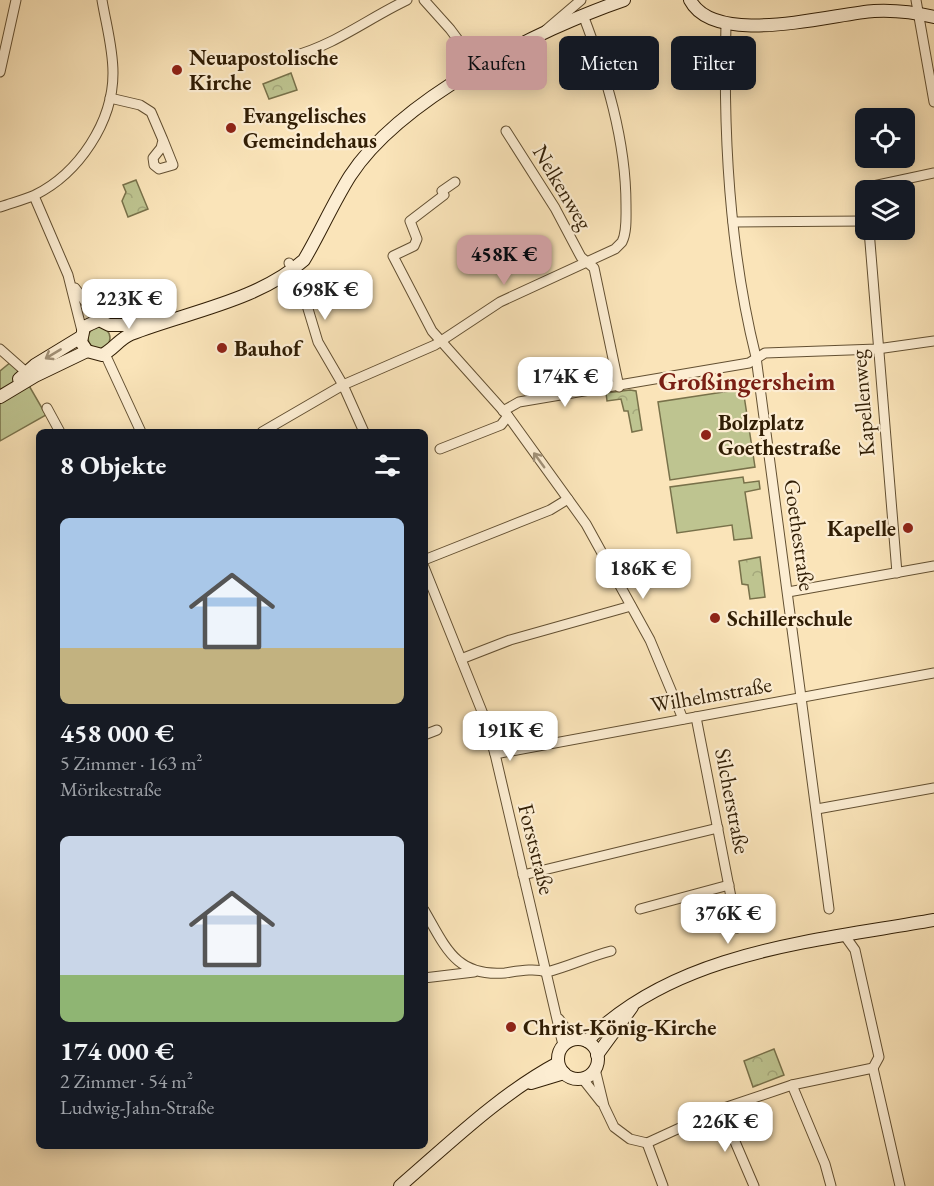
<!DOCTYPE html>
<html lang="de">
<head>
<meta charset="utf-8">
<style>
	body { margin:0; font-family:"EB Garamond",serif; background:#20242c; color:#f1f3f6; height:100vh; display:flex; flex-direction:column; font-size:22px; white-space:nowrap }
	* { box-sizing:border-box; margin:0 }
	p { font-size:20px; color:#9ea1a6 }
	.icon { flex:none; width:33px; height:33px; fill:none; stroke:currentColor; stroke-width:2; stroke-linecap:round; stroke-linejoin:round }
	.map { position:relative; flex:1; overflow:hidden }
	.sheet { position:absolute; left:36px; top:429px; width:392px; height:720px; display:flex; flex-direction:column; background:#171b24; border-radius:9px; box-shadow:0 3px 15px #0003 }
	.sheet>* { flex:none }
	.guide { position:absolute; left:446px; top:36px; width:398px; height:54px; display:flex; gap:12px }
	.tools { position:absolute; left:855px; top:108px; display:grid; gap:12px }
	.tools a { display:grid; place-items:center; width:60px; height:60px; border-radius:9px; background:#171b24; box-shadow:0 3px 15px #0003; font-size:30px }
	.price { position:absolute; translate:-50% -51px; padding:0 14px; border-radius:12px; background:#fff; color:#222; font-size:20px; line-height:39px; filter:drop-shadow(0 2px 3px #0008) }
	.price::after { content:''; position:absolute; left:50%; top:36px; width:18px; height:14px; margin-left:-9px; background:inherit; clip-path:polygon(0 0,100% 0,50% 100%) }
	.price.selected { background:#c59692; color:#111 }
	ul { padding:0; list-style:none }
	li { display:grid; align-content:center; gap:12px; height:318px; padding:0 24px }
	li span { display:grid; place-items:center; height:186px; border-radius:9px; color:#555 }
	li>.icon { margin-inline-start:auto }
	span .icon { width:108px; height:108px; fill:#fffc; stroke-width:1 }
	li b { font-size:26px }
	h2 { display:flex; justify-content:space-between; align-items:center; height:72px; padding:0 24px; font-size:26px }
	.tag { padding:0 21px; border-radius:9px; background:#171b24; box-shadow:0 3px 15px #0003; font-size:21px; line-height:54px }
	.tag.selected { background:#c59692; color:#111 }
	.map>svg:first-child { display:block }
	.grass { fill:#bec490; stroke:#78714a; stroke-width:1.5 }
	.forest { fill:url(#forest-crowns); stroke:#78714a; stroke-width:1.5 }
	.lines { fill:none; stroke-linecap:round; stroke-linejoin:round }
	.street-casing { stroke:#635032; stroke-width:11 }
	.secondary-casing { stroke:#311e05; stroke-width:14 }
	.street { stroke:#fcedd2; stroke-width:9 }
	.secondary { stroke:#fcedd2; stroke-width:12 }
	.oneway { stroke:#a19076 }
	.poi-dot { fill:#8f2418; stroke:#fcedd2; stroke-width:2 }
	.labels { text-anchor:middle; stroke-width:4.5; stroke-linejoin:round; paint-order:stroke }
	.poi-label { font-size:22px; font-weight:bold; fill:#311e05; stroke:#fcedd2; text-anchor:start }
	.street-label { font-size:22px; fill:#311e05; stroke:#fcedd2 }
	.quarter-label { font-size:26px; font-weight:bold; fill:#7a1f14; stroke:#fcedd2 }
</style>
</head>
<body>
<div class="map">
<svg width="934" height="1186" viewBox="0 0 934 1186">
	<defs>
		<pattern id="forest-crowns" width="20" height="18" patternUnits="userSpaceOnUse" patternTransform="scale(1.5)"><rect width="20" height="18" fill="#bec490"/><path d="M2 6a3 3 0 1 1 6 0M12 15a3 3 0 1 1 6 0" fill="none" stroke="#a4a87b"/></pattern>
	</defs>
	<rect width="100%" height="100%" fill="#fae4b9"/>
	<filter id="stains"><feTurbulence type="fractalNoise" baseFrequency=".00333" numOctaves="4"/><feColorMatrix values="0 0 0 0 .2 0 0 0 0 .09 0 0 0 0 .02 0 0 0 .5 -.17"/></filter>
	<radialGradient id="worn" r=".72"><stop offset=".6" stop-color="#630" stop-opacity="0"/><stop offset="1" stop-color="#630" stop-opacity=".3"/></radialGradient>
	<g class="grass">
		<circle cx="99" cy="338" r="11"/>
		<polygon points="11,362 20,370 46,415 0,441 0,371"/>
		<polygon points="743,389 755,467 670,480 658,402"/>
		<polygon points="743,477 744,483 759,481 760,489 745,492 752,538 734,540 732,525 677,533 670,487"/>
	</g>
	<g class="forest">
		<polygon points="291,73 297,90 269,99 263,84"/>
		<polygon points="136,180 148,209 128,217 122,201 126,192 123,185"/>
		<polygon points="630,390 636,391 642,430 632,432 628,411 624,411 621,399 607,401 606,393"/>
		<polygon points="760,557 765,597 750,599 748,585 742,584 739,561"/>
		<polygon points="774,1049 784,1075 753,1087 744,1061"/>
	</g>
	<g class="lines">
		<defs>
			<g id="street">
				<polyline points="424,0 450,29 479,68"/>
				<polyline points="916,0 934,102"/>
				<path d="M 726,24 C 723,135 729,249 756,357 L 829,909"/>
				<polyline points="546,30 581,0"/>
				<path d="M 293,56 C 333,46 369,18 407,0"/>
				<polyline points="0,72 16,0"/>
				<polyline points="110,98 140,105 151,112 163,140 161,148 153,158 154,165 159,169 173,165 163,140"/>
				<polyline points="506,131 555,208 581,257 594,268 619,387"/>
				<polyline points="455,182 442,191 444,195 410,221 417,239 414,246 393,256 432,331 508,416 586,524 650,640 683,719"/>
				<polyline points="34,196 68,275 82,331"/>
				<path d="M 0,207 C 11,203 24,200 35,195 C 79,173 113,122 113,73 C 113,48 106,24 102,0"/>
				<polyline points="866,209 864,188 934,173"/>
				<polyline points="733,222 866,221"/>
				<polyline points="869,230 897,573"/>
				<polyline points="289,263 299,279 318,342 343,385 364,432"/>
				<polyline points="75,288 99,320"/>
				<polyline points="0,349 26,372"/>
				<polyline points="105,354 141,432"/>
				<polyline points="47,408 60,432"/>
				<polyline points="503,411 519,402 749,363 765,353 877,349 934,341"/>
				<path d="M 262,432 L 343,385 L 435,345 L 500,302 L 615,249 L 622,242 C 627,232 626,217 626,205 C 626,140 606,75 583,15"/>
				<polyline points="440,449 501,425 508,416"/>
				<polyline points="424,560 550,510 568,499"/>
				<polyline points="424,567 483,714 495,754 563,1045"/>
				<polyline points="788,592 934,566"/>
				<polyline points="461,659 510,640 631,606"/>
				<polyline points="696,717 737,928"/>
				<polyline points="424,735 437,730"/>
				<polyline points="495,754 934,673"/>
				<polyline points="817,809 934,788"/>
				<polyline points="523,875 718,828"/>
				<polyline points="640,909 729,885"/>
				<path d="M 424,910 C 446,948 456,977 505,973 C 519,971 534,968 547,972"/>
				<path d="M 547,972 C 570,966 588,957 611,951"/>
				<polyline points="424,978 474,972"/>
				<polyline points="559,1019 573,1039"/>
				<polyline points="873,1068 900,1186"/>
				<polyline points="595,1069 604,1106 614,1127 630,1139 647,1143 721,1109 792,1085 873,1068 879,1057 855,950 845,936"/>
				<polyline points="582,1078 601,1102"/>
				<polyline points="792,1085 825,1164 831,1186"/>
				<polyline points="721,1109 754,1186"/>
				<polyline points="647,1143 663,1186"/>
			</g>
			<g id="secondary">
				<path d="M 690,0 C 715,48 831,14 874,11 C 895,10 914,12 934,17"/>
				<path d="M 171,320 L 125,325 L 109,325 L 99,320 L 84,327 L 81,342 L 87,351 L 102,355 C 113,350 119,339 131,334 C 187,312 258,301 304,260 C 320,233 333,203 350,176 C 400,99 539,29 624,0"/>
				<polyline points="19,379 35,365 81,337"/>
				<polyline points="0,397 35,376 87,351"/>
				<circle cx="578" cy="1059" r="20"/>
				<path d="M 587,1041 C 676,951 816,941 934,920"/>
				<polyline points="597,1055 632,1007"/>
				<polyline points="531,1083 564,1073"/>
				<path d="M 400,1186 C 450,1143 500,1094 558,1063"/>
			</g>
		</defs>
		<use href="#street" class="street-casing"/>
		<use href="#secondary" class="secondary-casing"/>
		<use href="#street" class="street"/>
		<use href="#secondary" class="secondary"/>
	</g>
	<defs><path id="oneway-shaft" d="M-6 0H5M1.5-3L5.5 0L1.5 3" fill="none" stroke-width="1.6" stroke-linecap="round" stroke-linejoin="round" transform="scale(1.5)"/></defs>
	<g class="oneway">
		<use href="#oneway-shaft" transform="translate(53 354) rotate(149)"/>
		<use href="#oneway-shaft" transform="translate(539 460) rotate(-126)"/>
	</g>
	<g class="poi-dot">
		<circle cx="177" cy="70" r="6"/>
		<circle cx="231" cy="128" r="6"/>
		<circle cx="222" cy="348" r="6"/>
		<circle cx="706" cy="435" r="6"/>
		<circle cx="908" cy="528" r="6"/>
		<circle cx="715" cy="618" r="6"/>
		<circle cx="511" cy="1027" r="6"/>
	</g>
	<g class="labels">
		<g class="poi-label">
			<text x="189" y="65">Neuapostolische<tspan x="189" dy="25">Kirche</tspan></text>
			<text x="243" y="123">Evangelisches<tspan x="243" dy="25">Gemeindehaus</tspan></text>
			<text x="234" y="356">Bauhof</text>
			<text x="718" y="430">Bolzplatz<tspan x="718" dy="25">Goethestraße</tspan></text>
			<text x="896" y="536" text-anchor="end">Kapelle</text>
			<text x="727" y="626">Schillerschule</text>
			<text x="523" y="1035">Christ-König-Kirche</text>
		</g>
		<g class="street-label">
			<text transform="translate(563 187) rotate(59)" y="8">Nelkenweg</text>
			<text transform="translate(862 403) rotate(-95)" y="8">Kapellenweg</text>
			<text transform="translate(800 535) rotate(82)" y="8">Goethestraße</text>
			<text transform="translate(711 694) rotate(-10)" y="8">Wilhelmstraße</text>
			<text transform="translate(733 801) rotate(79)" y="8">Silcherstraße</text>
			<text transform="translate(537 849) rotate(76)" y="8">Forststraße</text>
		</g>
		<g class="quarter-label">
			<text x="747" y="390">Großingersheim</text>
		</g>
	</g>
	<rect width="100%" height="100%" filter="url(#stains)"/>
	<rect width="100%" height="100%" fill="url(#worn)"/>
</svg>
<div class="tools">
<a><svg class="icon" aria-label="locate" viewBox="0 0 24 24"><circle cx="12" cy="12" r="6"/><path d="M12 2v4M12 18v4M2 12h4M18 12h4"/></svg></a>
<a><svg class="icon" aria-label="layers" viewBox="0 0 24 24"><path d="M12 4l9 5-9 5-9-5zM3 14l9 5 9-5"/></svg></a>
</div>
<b class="price selected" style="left:504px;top:286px">458K €</b>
<b class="price" style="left:325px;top:321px">698K €</b>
<b class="price" style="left:129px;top:330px">223K €</b>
<b class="price" style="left:565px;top:408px">174K €</b>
<b class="price" style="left:643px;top:600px">186K €</b>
<b class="price" style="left:510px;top:762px">191K €</b>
<b class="price" style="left:728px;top:945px">376K €</b>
<b class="price" style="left:725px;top:1153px">226K €</b>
<div class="guide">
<a class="tag selected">Kaufen</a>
<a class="tag">Mieten</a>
<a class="tag">Filter</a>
</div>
<section class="sheet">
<h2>8 Objekte<svg class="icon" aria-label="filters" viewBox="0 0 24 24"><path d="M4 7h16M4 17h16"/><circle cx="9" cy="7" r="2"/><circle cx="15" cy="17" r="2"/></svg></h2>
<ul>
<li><span style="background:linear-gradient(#a9c7e8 70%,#c2b280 0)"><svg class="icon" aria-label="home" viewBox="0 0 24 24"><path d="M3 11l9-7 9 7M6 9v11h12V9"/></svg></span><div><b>458 000 €</b><p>5 Zimmer · 163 m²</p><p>Mörikestraße</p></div></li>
<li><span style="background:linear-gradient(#c9d6e8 75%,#8fb573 0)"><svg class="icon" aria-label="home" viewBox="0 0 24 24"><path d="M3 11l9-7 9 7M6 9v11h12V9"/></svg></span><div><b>174 000 €</b><p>2 Zimmer · 54 m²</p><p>Ludwig-Jahn-Straße</p></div></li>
</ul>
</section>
</div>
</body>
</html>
